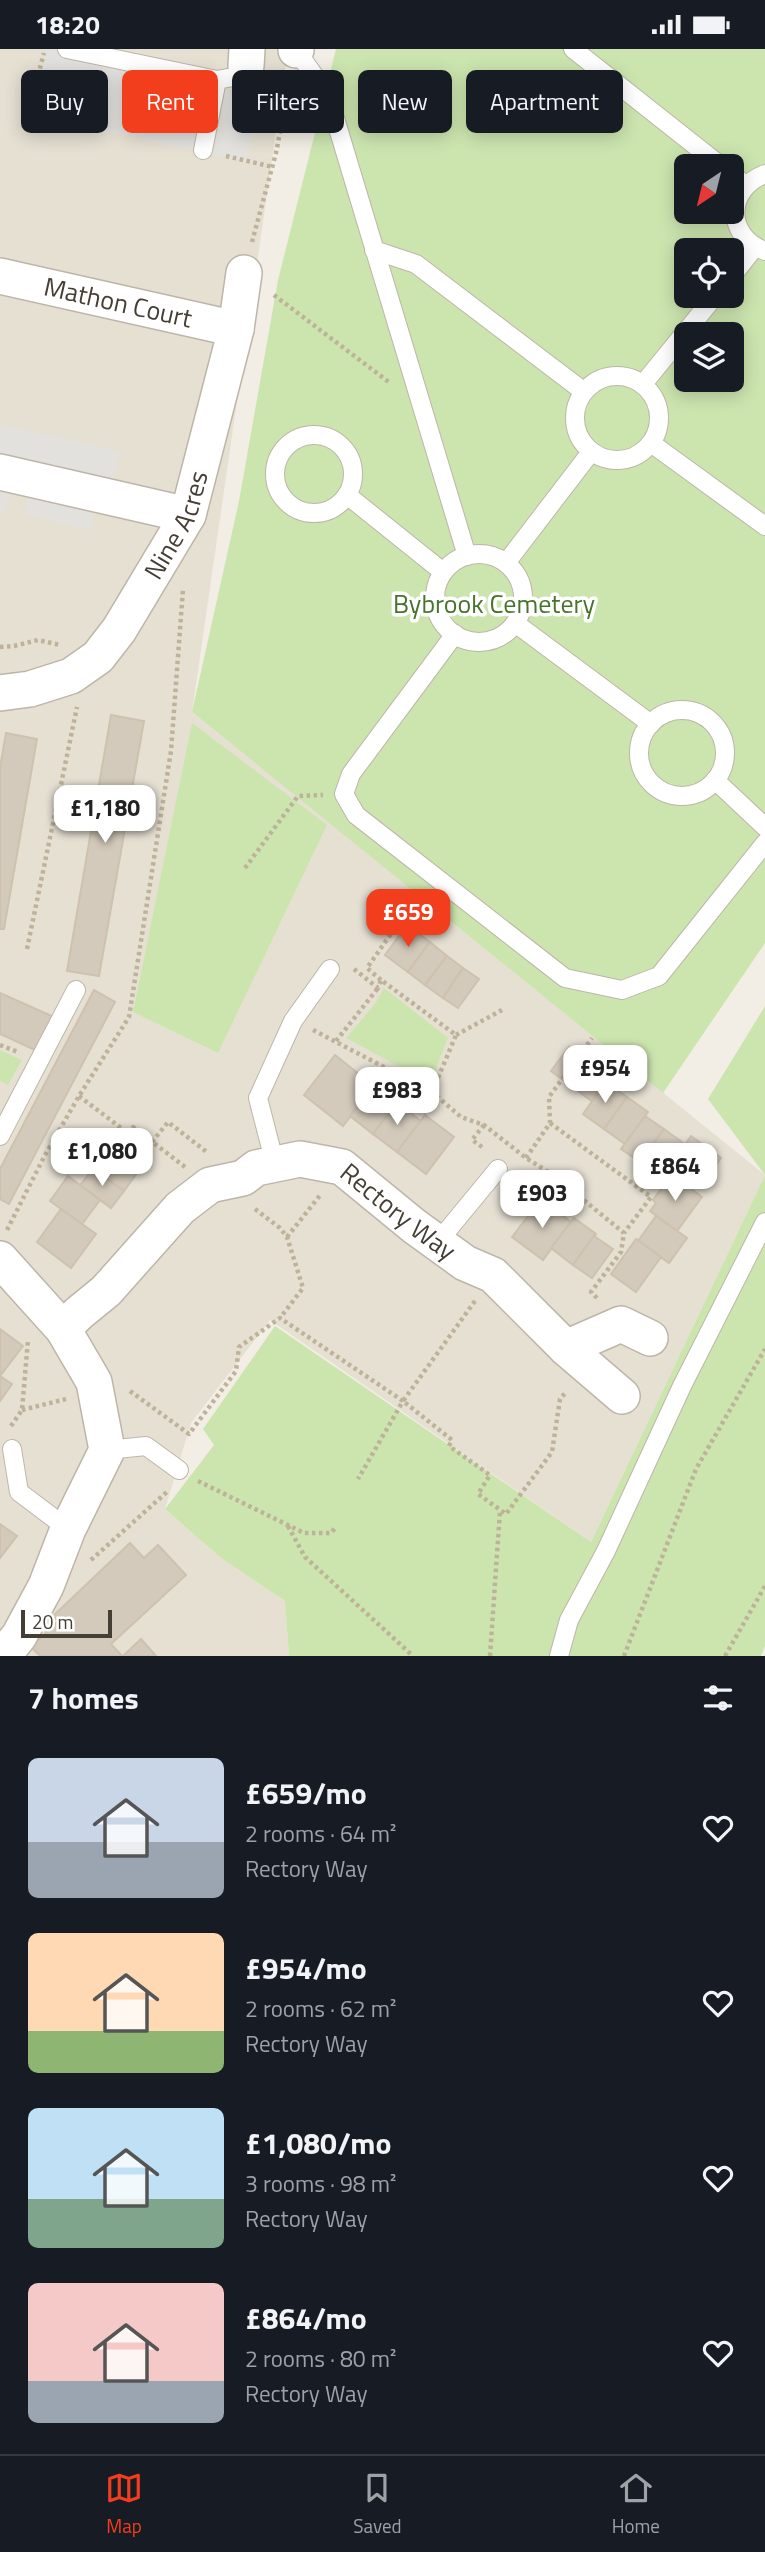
<!DOCTYPE html>
<html lang="en">
<head>
<meta charset="utf-8">
<style>
	body { margin:0; font-family:"Titillium Web",sans-serif; background:#242831; color:#f1f3f6; height:100vh; display:flex; flex-direction:column; font-size:26px; white-space:nowrap }
	* { box-sizing:border-box; margin:0 }
	p { font-size:23px; color:#9ea1a6 }
	.icon { flex:none; width:38px; height:38px; fill:none; stroke:currentColor; stroke-width:2; stroke-linecap:round; stroke-linejoin:round }
	.map { position:relative; height:1607px; overflow:hidden }
	.panel { display:flex; flex-direction:column; background:#171b24; flex:1 }
	.panel>* { flex:none }
	.top-card { position:absolute; left:21px; top:21px; width:724px; height:63px; display:flex; gap:14px }
	.needle { width:46px; rotate:215deg }
	.buttons { position:absolute; left:674px; top:105px; display:grid; gap:14px }
	.buttons a { display:grid; place-items:center; width:70px; height:70px; border-radius:10px; background:#171b24; box-shadow:0 4px 18px #0003; font-size:35px }
	.scale { position:absolute; left:21px; bottom:18px; width:91px; box-sizing:border-box; padding-left:7px; border:4px solid #443e35; border-top:0; font-size:19px; line-height:24px; white-space:nowrap; color:#443e35; -webkit-text-stroke:5px #fff; paint-order:stroke }
	.price { position:absolute; translate:-50% -60px; padding:0 16px; border-radius:14px; background:#fff; color:#222; font-size:23px; line-height:46px; filter:drop-shadow(0 2px 4px #0008) }
	.price::after { content:''; position:absolute; left:50%; top:42px; width:21px; height:16px; margin-left:-10px; background:inherit; clip-path:polygon(0 0,100% 0,50% 100%) }
	.price.on { background:#f23e1c; color:#fff }
	ul { padding:0; list-style:none }
	li { display:flex; align-items:center; gap:21px; height:175px; padding:0 28px }
	li span { display:grid; place-items:center; flex:none; width:196px; height:140px; border-radius:10px; color:#555 }
	li>.icon { margin-inline-start:auto }
	span .icon { width:84px; height:84px; fill:#fffc; stroke-width:1 }
	li b { font-size:30px }
	h2 { display:flex; justify-content:space-between; align-items:center; height:84px; padding:0 28px; font-size:30px }
	.pill { padding:0 24px; border-radius:10px; background:#171b24; box-shadow:0 4px 18px #0003; font-size:24px; line-height:63px }
	.pill.on { background:#f23e1c; color:#fff }
	.status { display:flex; justify-content:space-between; align-items:center; height:49px; padding:0 35px; background:#171b24; direction:ltr }
	.status svg { height:19px; fill:currentColor }
	.dock { display:flex; justify-content:space-around; align-items:center; height:98px; border-top:2px solid #363941; background:#171b24; font-size:19px; color:#9ea1a6 }
	.dock a { display:grid; justify-items:center; gap:4px }
	.dock .on { color:#f23e1c }
	.map>svg:first-child { display:block }
	.residential { fill:#e6e0d3 }
	.green { fill:#cce5af; fill-rule:evenodd }
	.parking { fill:#e3e1dd }
	.building { fill:#d3cabb; stroke:#cec2af; stroke-width:2 }
	.lines { fill:none; stroke-linecap:round; stroke-linejoin:round }
	.lane-casing { stroke:#bdb6a8; stroke-width:20 }
	.street-casing { stroke:#bdb6a8; stroke-width:38 }
	.path { stroke:#beb29a; stroke-width:4.5; stroke-dasharray:3.5 3.5; stroke-linecap:butt }
	.lane { stroke:#fff; stroke-width:18 }
	.street { stroke:#fff; stroke-width:35 }
	.labels { text-anchor:middle; stroke-width:7; stroke-linejoin:round; paint-order:stroke }
	.street-label { font-size:26px; fill:#443e35; stroke:#fff }
	.park-label { font-size:26px; fill:#46742b; stroke:#fff }
</style>
</head>
<body>
<div class="status"><b>18:20</b><svg viewBox="0 0 49 12"><path d="M0 12V9h3v3zM5 12V6h3v6zM10 12V3h3v9zM15 12V0h3v12zM26 1h20v11H26zM47 4h2v5h-2z"/></svg></div>
<div class="map">
<svg width="765" height="1607" viewBox="0 0 765 1607">
	<rect width="100%" height="100%" fill="#f2eee5"/>
	<polygon class="residential" points="0,0 288,0 192,663 765,1126 591,1493 270,1271 191,1374 165,1460 221,1509 285,1552 289,1607 0,1607"/>
	<g class="green">
		<path d="M 336,0 L 765,0 L 765,894 L 663,1044 L 192,663 L 239,452 L 278,231 ZM 686,117 L 732,117 L 732,163 L 686,163 ZM 686,201 L 732,201 L 732,247 L 686,247 ZM 686,285 L 732,285 L 732,331 L 686,331 Z"/>
		<polygon points="192,674 327,776 218,1004 133,963"/>
		<polygon points="384,939 448,989 430,1034 346,989 375,955"/>
		<polygon points="765,957 765,1597 761,1607 289,1607 285,1552 221,1509 165,1460 214,1396 203,1380 275,1277 591,1493 765,1126 708,1050"/>
		<polygon points="0,1001 22,1011 8,1036 0,1032"/>
	</g>
	<g class="parking">
		<polygon points="46,0 202,36 258,52 246,113 29,65"/>
		<polygon points="0,375 121,403 113,430 94,461 90,481 25,465 28,446 11,443 5,462 0,461"/>
	</g>
	<g class="building">
		<polygon points="111,666 144,672 99,927 67,922"/>
		<polygon points="6,684 37,690 4,880 0,880 0,719"/>
		<polygon points="407,876 430,893 408,923 385,906"/>
		<polygon points="430,893 447,907 425,936 408,923"/>
		<polygon points="447,907 463,919 443,949 425,936"/>
		<polygon points="463,919 479,930 458,959 443,949"/>
		<polygon points="94,941 115,953 9,1155 0,1150 0,1120"/>
		<polygon points="0,944 54,968 39,1003 0,985"/>
		<polygon points="569,998 610,1028 593,1053 551,1022"/>
		<polygon points="335,1006 374,1037 343,1077 304,1046"/>
		<polygon points="606,1033 627,1048 604,1080 583,1065"/>
		<polygon points="374,1037 397,1054 373,1085 350,1067"/>
		<polygon points="627,1048 648,1063 625,1095 604,1080"/>
		<polygon points="397,1054 421,1072 397,1103 373,1085"/>
		<polygon points="425,1066 454,1088 426,1125 397,1103"/>
		<polygon points="645,1067 664,1080 640,1113 621,1100"/>
		<polygon points="664,1080 686,1096 662,1129 640,1113"/>
		<polygon points="120,1084 150,1107 137,1124 107,1101"/>
		<polygon points="691,1087 721,1109 702,1136 672,1115"/>
		<polygon points="107,1101 137,1124 124,1142 93,1120"/>
		<polygon points="93,1120 124,1142 111,1159 80,1136"/>
		<polygon points="672,1125 702,1148 677,1182 650,1162 656,1154 653,1151"/>
		<polygon points="68,1127 100,1151 82,1175 50,1152"/>
		<polygon points="541,1150 571,1173 543,1211 512,1188"/>
		<polygon points="61,1160 96,1185 71,1219 37,1193"/>
		<polygon points="656,1167 687,1189 669,1214 638,1192"/>
		<polygon points="574,1169 596,1185 573,1216 551,1199"/>
		<polygon points="594,1187 613,1200 592,1229 573,1216"/>
		<polygon points="636,1190 661,1208 636,1243 611,1225"/>
		<polygon points="0,1280 23,1297 0,1327"/>
		<polygon points="0,1327 12,1335 0,1352"/>
		<polygon points="0,1475 17,1487 0,1509"/>
		<polygon points="130,1494 144,1509 158,1496 186,1526 111,1595 122,1607 40,1607 31,1598 58,1572 53,1567"/>
		<polygon points="141,1590 156,1607 123,1607"/>
	</g>
	<g class="lines">
		<defs>
			<g id="lane">
				<polyline points="67,0 217,31"/>
				<polyline points="573,0 721,117"/>
				<polyline points="296,1 328,46 467,507"/>
				<polyline points="203,101 217,31 233,28 246,17"/>
				<polyline points="732,125 745,136"/>
				<path d="M 765,125 C 726,140 725,187 765,202"/>
				<polyline points="374,201 416,215 583,342"/>
				<polyline points="732,227 755,198"/>
				<circle cx="617" cy="369" r="42"/>
				<polyline points="643,335 715,247"/>
				<circle cx="314" cy="425" r="39"/>
				<polyline points="651,394 765,477"/>
				<polyline points="347,446 443,523"/>
				<circle cx="479" cy="549" r="44"/>
				<polyline points="506,514 591,403"/>
				<polyline points="515,574 651,675"/>
				<polyline points="455,585 351,725 344,745 356,766 565,929 622,941 659,927 765,794"/>
				<circle cx="682" cy="704" r="43"/>
				<polyline points="715,731 765,778"/>
				<polyline points="0,1087 76,941"/>
				<polyline points="275,1115 258,1049 293,972 330,920"/>
				<polyline points="437,1194 498,1120"/>
				<polyline points="12,1400 19,1443 68,1480"/>
				<polyline points="107,1401 146,1397 179,1421"/>
				<polyline points="559,1607 569,1571 606,1502 682,1337 765,1173"/>
			</g>
			<g id="street">
				<polyline points="296,1 296,0"/>
				<polyline points="246,17 247,0"/>
				<path id="s1" d="M 0,227 L 236,280"/>
				<polyline points="0,423 188,466"/>
				<path id="s2" d="M 0,644 L 30,640 L 71,627 L 98,608 L 119,581 L 188,466 L 236,280 L 244,224"/>
				<polyline points="0,1210 63,1280 94,1333 107,1401 68,1480 46,1537 19,1587 3,1607"/>
				<path id="s3" d="M 63,1280 L 79,1264 L 106,1242 L 180,1159 L 210,1136 L 243,1129 L 256,1119 L 300,1110 L 342,1118 L 414,1177 L 465,1214 L 493,1226 L 566,1299 L 622,1347"/>
				<polyline points="566,1299 621,1275 650,1289"/>
			</g>
		</defs>
		<use href="#lane" class="lane-casing"/>
		<use href="#street" class="street-casing"/>
		<g class="path">
			<polyline points="27,67 44,4"/>
			<polyline points="226,107 273,118"/>
			<polyline points="252,193 276,104 290,31"/>
			<polyline points="274,246 390,334"/>
			<polyline points="0,598 14,597 38,591 60,596"/>
			<polyline points="245,819 298,747 323,746"/>
			<polyline points="27,900 77,658"/>
			<polyline points="354,920 378,939 381,931 456,986 432,1043"/>
			<polyline points="381,931 367,919 402,869"/>
			<polyline points="313,981 432,1043 461,1068 484,1076 526,1109 553,1126 624,1184 621,1203 591,1243 599,1251"/>
			<polyline points="456,986 502,961"/>
			<polyline points="336,992 378,939"/>
			<polyline points="0,996 18,1003"/>
			<polyline points="79,1047 129,1085 133,1078 185,1118"/>
			<polyline points="550,1074 651,1148 624,1184"/>
			<polyline points="484,1076 472,1091 485,1100"/>
			<polyline points="152,1093 168,1073 208,1104"/>
			<polyline points="526,1109 550,1074 549,1048 592,989"/>
			<polyline points="520,1127 541,1144 553,1126"/>
			<polyline points="255,1160 280,1179 287,1188 303,1239 280,1269"/>
			<polyline points="7,1181 45,1106 79,1047 129,968 171,702 183,540"/>
			<polyline points="287,1188 321,1145"/>
			<polyline points="475,1252 403,1352 452,1391 449,1397 490,1426 478,1445 506,1465 552,1403 560,1350 567,1342"/>
			<polyline points="130,1342 189,1385 236,1322 239,1298 280,1269 403,1352 358,1430"/>
			<polyline points="22,1361 66,1350"/>
			<polyline points="11,1377 22,1361 28,1291"/>
			<polyline points="198,1432 304,1484 331,1484 335,1479"/>
			<polyline points="288,1477 305,1508 413,1607"/>
			<polyline points="91,1511 168,1442"/>
			<polyline points="490,1607 500,1462"/>
			<polyline points="624,1607 696,1420 765,1300"/>
			<polyline points="725,1607 765,1537"/>
		</g>
		<use href="#lane" class="lane"/>
		<use href="#street" class="street"/>
	</g>
	<g class="labels">
		<g class="street-label">
			<text dy="9" stroke="none"><textPath href="#s1" startOffset="121">Mathon Court</textPath></text>
			<text dy="9" stroke="none"><textPath href="#s2" startOffset="261">Nine Acres</textPath></text>
			<text dy="9" stroke="none"><textPath href="#s3" startOffset="416">Rectory Way</textPath></text>
		</g>
		<g class="park-label">
			<text x="494" y="564">Bybrook Cemetery</text>
		</g>
	</g>
</svg>
<div class="buttons">
<a><svg class="needle" viewBox="-14 -14 28 28"><path d="M0-13l5 13h-10z" fill="#e53935"/><path d="M0 13l5-13h-10z" fill="#9ea1a6"/></svg></a>
<a><svg class="icon" aria-label="locate" viewBox="0 0 24 24"><circle cx="12" cy="12" r="6"/><path d="M12 2v4M12 18v4M2 12h4M18 12h4"/></svg></a>
<a><svg class="icon" aria-label="layers" viewBox="0 0 24 24"><path d="M12 4l9 5-9 5-9-5zM3 14l9 5 9-5"/></svg></a>
</div>
<div class="scale">20 m</div>
<b class="price" style="left:105px;top:796px">£1,180</b>
<b class="price on" style="left:408px;top:900px">£659</b>
<b class="price" style="left:605px;top:1056px">£954</b>
<b class="price" style="left:397px;top:1078px">£983</b>
<b class="price" style="left:102px;top:1139px">£1,080</b>
<b class="price" style="left:675px;top:1154px">£864</b>
<b class="price" style="left:542px;top:1181px">£903</b>
<div class="top-card">
<a class="pill">Buy</a>
<a class="pill on">Rent</a>
<a class="pill">Filters</a>
<a class="pill">New</a>
<a class="pill">Apartment</a>
</div>
</div>
<section class="panel">
<h2>7 homes<svg class="icon" aria-label="filters" viewBox="0 0 24 24"><path d="M4 7h16M4 17h16"/><circle cx="9" cy="7" r="2"/><circle cx="15" cy="17" r="2"/></svg></h2>
<ul>
<li><span style="background:linear-gradient(#c9d6e8 60%,#9aa5b1 0)"><svg class="icon" aria-label="home" viewBox="0 0 24 24"><path d="M3 11l9-7 9 7M6 9v11h12V9"/></svg></span><div><b>£659/mo</b><p>2 rooms · 64 m²</p><p>Rectory Way</p></div><svg class="icon" aria-label="heart" viewBox="0 0 24 24"><path d="M12 20l-8-8c-3-5 5-10 8-4 3-6 11-1 8 4z"/></svg></li>
<li><span style="background:linear-gradient(#ffd9b3 70%,#8fb573 0)"><svg class="icon" aria-label="home" viewBox="0 0 24 24"><path d="M3 11l9-7 9 7M6 9v11h12V9"/></svg></span><div><b>£954/mo</b><p>2 rooms · 62 m²</p><p>Rectory Way</p></div><svg class="icon" aria-label="heart" viewBox="0 0 24 24"><path d="M12 20l-8-8c-3-5 5-10 8-4 3-6 11-1 8 4z"/></svg></li>
<li><span style="background:linear-gradient(#bfe0f5 65%,#7fa58c 0)"><svg class="icon" aria-label="home" viewBox="0 0 24 24"><path d="M3 11l9-7 9 7M6 9v11h12V9"/></svg></span><div><b>£1,080/mo</b><p>3 rooms · 98 m²</p><p>Rectory Way</p></div><svg class="icon" aria-label="heart" viewBox="0 0 24 24"><path d="M12 20l-8-8c-3-5 5-10 8-4 3-6 11-1 8 4z"/></svg></li>
<li><span style="background:linear-gradient(#f6c9c9 70%,#9aa5b1 0)"><svg class="icon" aria-label="home" viewBox="0 0 24 24"><path d="M3 11l9-7 9 7M6 9v11h12V9"/></svg></span><div><b>£864/mo</b><p>2 rooms · 80 m²</p><p>Rectory Way</p></div><svg class="icon" aria-label="heart" viewBox="0 0 24 24"><path d="M12 20l-8-8c-3-5 5-10 8-4 3-6 11-1 8 4z"/></svg></li>
</ul>
</section>
<nav class="dock">
<a class="on"><svg class="icon" aria-label="map" viewBox="0 0 24 24"><path d="M3 6l6-2 6 2 6-2v14l-6 2-6-2-6 2zM9 4v14M15 6v14"/></svg>Map</a>
<a><svg class="icon" aria-label="saved" viewBox="0 0 24 24"><path d="M7 4h10v16l-5-4-5 4z"/></svg>Saved</a>
<a><svg class="icon" aria-label="home" viewBox="0 0 24 24"><path d="M3 11l9-7 9 7M6 9v11h12V9"/></svg>Home</a>
</nav>
</body>
</html>
